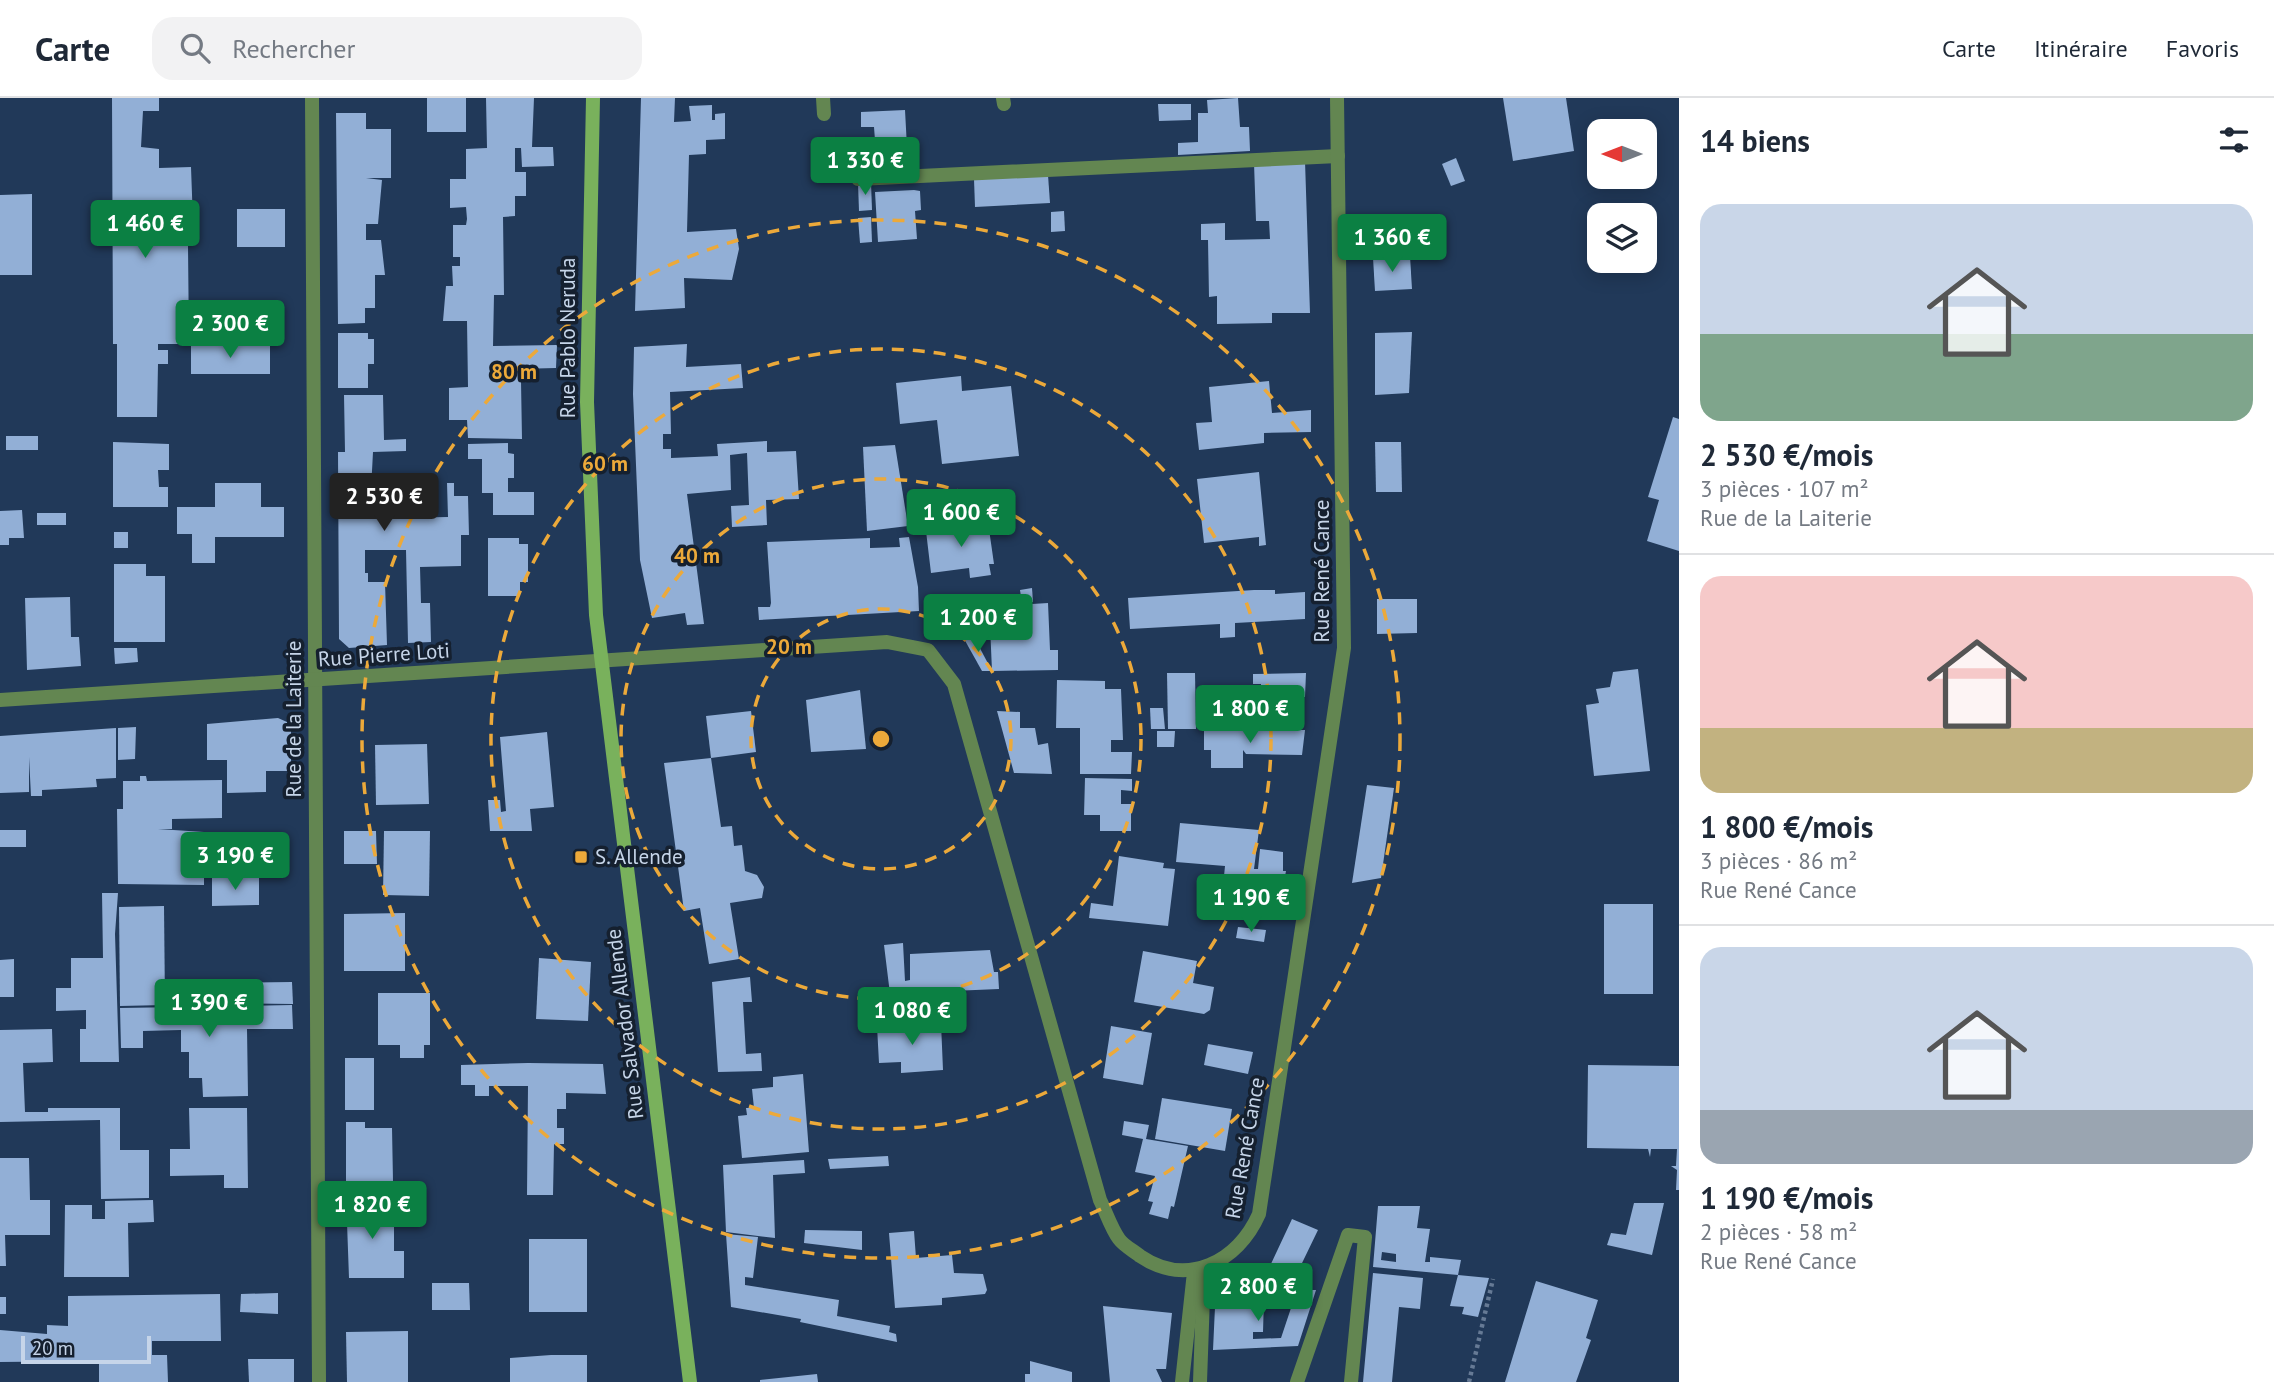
<!DOCTYPE html>
<html lang="fr">
<head>
<meta charset="utf-8">
<style>
	body { margin:0; font-family:"PT Sans",sans-serif; background:#f2f2f3; color:#1f2937; height:100vh; display:flex; flex-direction:column; font-size:26px; white-space:nowrap }
	* { box-sizing:border-box; margin:0 }
	p { font-size:23px; color:#747a83 }
	.icon { flex:none; width:38px; height:38px; fill:none; stroke:currentColor; stroke-width:2; stroke-linecap:round; stroke-linejoin:round }
	.map { position:relative; flex:1; overflow:hidden }
	.drawer { display:flex; flex-direction:column; background:#fff; width:595px }
	.drawer>* { flex:none }
	.needle { width:46px; rotate:270deg }
	.buttons { position:absolute; left:1587px; top:21px; display:grid; gap:14px }
	.buttons a { display:grid; place-items:center; width:70px; height:70px; border-radius:14px; background:#fff; box-shadow:0 4px 18px #0003; font-size:35px }
	.scale { position:absolute; left:21px; bottom:18px; width:130px; box-sizing:border-box; padding-left:7px; border:4px solid #c6d5e9; border-top:0; font-size:19px; line-height:24px; white-space:nowrap; color:#c6d5e9; -webkit-text-stroke:5px #15202f; paint-order:stroke }
	.price { position:absolute; translate:-50% -60px; padding:0 16px; border-radius:7px; background:#0b8043; color:#fff; font-size:23px; line-height:46px; filter:drop-shadow(0 2px 4px #0008) }
	.price::after { content:''; position:absolute; left:50%; top:42px; width:21px; height:16px; margin-left:-10px; background:inherit; clip-path:polygon(0 0,100% 0,50% 100%) }
	.price.active { background:#222; color:#fff }
	ul { padding:0; list-style:none }
	li { display:grid; align-content:center; gap:14px; height:371px; padding:0 21px }
	li+li { border-top:2px solid #e0e1e3 }
	li span { display:grid; place-items:center; height:217px; border-radius:21px; color:#555 }
	li>.icon { margin-inline-start:auto }
	span .icon { width:126px; height:126px; fill:#fffc; stroke-width:1 }
	li b { font-size:30px }
	h2 { display:flex; justify-content:space-between; align-items:center; height:84px; padding:0 21px; font-size:30px }
	header { display:flex; align-items:center; gap:42px; box-sizing:border-box; height:98px; padding:0 35px; background:#fff; border-bottom:2px solid #e0e1e3 }
	header strong { font-size:33px }
	nav { display:flex; gap:38px; margin-inline-start:auto; font-size:24px }
	.search { width:490px; height:63px; background:#f2f2f3; display:flex; align-items:center; gap:18px; box-sizing:border-box; padding:0 24px; border-radius:21px; color:#747a83; font-size:26px }
	main { display:flex; flex:1; min-height:0 }
	.map>svg:first-child { display:block }
	.building { fill:#92afd6; fill-rule:evenodd }
	.lines { fill:none; stroke-linecap:round; stroke-linejoin:round }
	.path { stroke:#667a95; stroke-width:4.5; stroke-dasharray:3.5 3.5; stroke-linecap:butt }
	.lane { stroke:#638651; stroke-width:14 }
	.street { stroke:#638651; stroke-width:14 }
	.secondary { stroke:#79b15c; stroke-width:14 }
	.ring { fill:none; stroke:#eca93a; stroke-width:3.5; stroke-dasharray:12 9 }
	.poi-dot { fill:#eca93a; stroke:#15202f; stroke-width:2.5 }
	.labels { text-anchor:middle; stroke-width:7; stroke-linejoin:round; paint-order:stroke }
	.street-label { font-size:21px; fill:#c6d5e9; stroke:#15202f }
	.poi-label { font-size:21px; fill:#c6d5e9; stroke:#15202f; text-anchor:start }
	.centre { fill:#eca93a; stroke:#15202f; stroke-width:3.5 }
	.ring-label { font-size:21px; text-anchor:middle; font-weight:bold; fill:#eca93a; stroke:#15202f; stroke-width:7; stroke-linejoin:round; paint-order:stroke }
</style>
</head>
<body>
<header>
<strong>Carte</strong>
<div class="search"><svg class="icon" aria-label="search" viewBox="0 0 24 24"><circle cx="10" cy="10" r="6"/><path d="M15 15l6 6"/></svg>Rechercher</div>
<nav><a>Carte</a><a>Itinéraire</a><a>Favoris</a></nav>
</header>
<main>
<div class="map">
<svg width="1679" height="1284" viewBox="0 0 1679 1284">
	<rect width="100%" height="100%" fill="#213959"/>
	<g class="building">
		<polygon points="112,0 159,0 159,13 143,13 141,49 159,51 159,70 191,69 193,124 144,124 144,147 188,148 189,246 158,246 158,252 168,252 168,266 158,266 157,319 117,319 117,246 113,246"/>
		<rect x="427" y="0" width="39" height="34"/>
		<polygon points="486,0 534,0 532,49 553,49 554,68 522,69 521,50 515,50 515,74 526,74 526,98 515,98 515,118 503,119 504,197 494,197 493,248 557,247 556,270 517,271 518,282 521,283 522,341 468,340 467,322 449,322 449,290 468,289 467,223 443,223 446,188 453,188 452,168 460,168 460,159 453,159 453,127 466,127 467,121 466,109 450,110 450,81 466,81 466,51 487,50"/>
		<polygon points="641,0 675,0 674,24 691,23 689,8 712,7 712,22 715,22 715,16 725,15 725,41 706,42 706,56 689,57 687,134 736,131 739,151 732,182 684,180 685,210 635,213"/>
		<polygon points="1238,0 1240,29 1249,29 1250,53 1178,57 1178,45 1198,44 1198,15 1208,15 1207,2"/>
		<polygon points="1503,0 1566,0 1574,53 1513,63"/>
		<polygon points="1158,6 1191,6 1191,22 1159,23"/>
		<polygon points="905,12 908,68 877,69 874,29 861,29 861,14"/>
		<polygon points="336,15 366,15 366,31 391,31 391,80 366,80 382,82 378,126 366,126 366,142 381,142 385,177 375,177 375,210 365,210 365,225 338,226"/>
		<polygon points="857,48 858,81 830,83 828,50"/>
		<polygon points="1456,60 1465,83 1451,88 1442,66"/>
		<polygon points="1305,63 1310,215 1272,215 1272,225 1217,226 1217,198 1209,199 1208,142 1201,142 1201,126 1225,125 1225,142 1270,141 1269,123 1256,123 1254,65"/>
		<polygon points="1048,77 1050,105 975,109 974,81"/>
		<polygon points="871,84 872,112 859,113 858,85"/>
		<polygon points="914,92 920,93 921,112 915,113 917,141 878,144 875,94"/>
		<polygon points="32,96 32,177 0,177 0,97"/>
		<rect x="237" y="111" width="48" height="38"/>
		<polygon points="1064,113 1065,133 1051,134 1051,114"/>
		<polygon points="871,119 872,144 860,145 858,120"/>
		<polygon points="1410,158 1412,191 1375,193 1373,160"/>
		<polygon points="1412,234 1409,295 1375,297 1375,235"/>
		<polygon points="338,235 368,235 368,241 374,241 374,266 368,266 368,290 338,290"/>
		<polygon points="687,246 686,269 741,266 743,290 670,294 671,336 663,336 663,351 671,351 671,360 718,358 717,346 767,343 767,354 796,353 799,401 766,402 767,427 732,429 731,408 749,407 747,355 730,357 731,392 687,396 704,526 687,527 685,515 652,520 640,462 633,296 634,249"/>
		<rect x="191" y="247" width="79" height="29"/>
		<polygon points="961,278 962,293 1011,288 1019,358 942,366 937,322 900,326 896,285"/>
		<polygon points="1269,283 1272,315 1311,312 1311,334 1264,335 1264,345 1199,352 1196,325 1212,324 1209,289"/>
		<polygon points="344,297 383,297 384,342 406,341 406,353 373,354 371,392 386,392 392,398 392,420 448,419 447,385 454,385 454,398 468,398 469,437 461,437 461,468 420,469 421,505 430,505 431,544 408,545 406,452 365,452 365,475 368,475 368,484 385,484 387,547 349,550 339,541 338,354 345,354"/>
		<polygon points="1673,319 1679,321 1679,453 1647,443 1659,402 1648,399"/>
		<rect x="6" y="338" width="32" height="14"/>
		<polygon points="113,344 169,346 169,372 158,372 159,389 168,389 168,409 113,409"/>
		<polygon points="1375,344 1401,344 1402,394 1376,394"/>
		<polygon points="508,345 508,355 514,356 514,380 508,380 508,394 534,394 534,417 493,417 493,395 482,395 482,361 468,361 468,346"/>
		<polygon points="895,347 908,428 867,433 863,349"/>
		<polygon points="1259,374 1266,447 1259,448 1259,439 1204,445 1197,381"/>
		<polygon points="215,385 261,385 261,409 284,409 284,439 215,439 215,465 192,465 192,436 177,436 177,409 215,409"/>
		<polygon points="22,412 24,440 9,440 9,447 0,447 0,413"/>
		<rect x="37" y="415" width="29" height="12"/>
		<polygon points="988,424 994,466 989,466 991,477 970,480 969,470 931,475 926,433"/>
		<rect x="114" y="434" width="14" height="16"/>
		<polygon points="909,439 918,489 919,513 759,522 758,509 770,509 771,505 767,444 870,440 870,450 900,449 899,440"/>
		<polygon points="488,440 519,440 519,446 528,446 528,484 520,484 520,498 488,498"/>
		<polygon points="114,466 146,466 146,478 165,478 165,544 114,544"/>
		<polygon points="1032,490 1033,504 1022,505 1020,492"/>
		<polygon points="1254,492 1275,492 1275,496 1305,494 1305,521 1235,525 1235,539 1220,540 1220,526 1130,531 1128,500"/>
		<polygon points="70,499 71,539 79,539 81,568 27,572 25,500"/>
		<polygon points="1377,501 1417,501 1417,535 1377,536"/>
		<polygon points="1048,505 1050,552 1058,552 1058,572 992,573 990,527 957,528 949,511"/>
		<polygon points="963,539 974,539 992,573 982,573"/>
		<polygon points="114,550 137,550 138,564 115,566"/>
		<polygon points="1638,571 1650,673 1594,678 1586,607 1599,605 1596,591 1610,589 1613,574"/>
		<polygon points="1167,575 1195,575 1196,631 1168,631"/>
		<polygon points="1306,575 1305,599 1261,599 1261,586 1253,586 1253,576"/>
		<polygon points="1057,582 1105,583 1105,591 1121,591 1123,642 1111,642 1111,654 1132,654 1131,676 1080,676 1080,630 1056,630"/>
		<polygon points="860,592 866,651 811,654 806,602"/>
		<polygon points="1150,610 1163,610 1165,631 1151,631"/>
		<polygon points="751,613 756,654 711,660 706,618"/>
		<polygon points="997,613 1020,614 1020,630 1035,630 1038,647 1048,645 1052,676 1014,675"/>
		<polygon points="278,620 287,624 291,632 291,673 266,673 266,694 227,695 227,662 207,662 207,626"/>
		<polygon points="136,629 135,661 118,662 118,630"/>
		<polygon points="116,630 116,680 96,681 97,689 42,692 42,698 31,698 29,659 29,694 0,695 0,638"/>
		<polygon points="1204,631 1305,632 1302,657 1246,656 1243,652 1243,670 1211,670 1211,652 1204,652"/>
		<polygon points="1157,633 1175,633 1174,649 1157,649"/>
		<polygon points="547,634 554,709 530,711 532,733 490,733 488,702 500,702 501,714 506,713 500,639"/>
		<polygon points="427,646 429,706 376,707 375,647"/>
		<polygon points="711,660 721,729 732,728 734,748 742,747 745,773 757,777 764,789 762,800 730,805 739,861 709,866 700,810 684,813 664,665"/>
		<polygon points="140,678 146,678 147,683 222,682 222,720 172,721 172,731 158,731 204,734 204,787 118,786 117,711 123,711 123,683 140,683"/>
		<polygon points="1085,680 1132,681 1132,693 1121,692 1121,706 1131,706 1131,733 1100,733 1100,717 1084,717"/>
		<polygon points="1367,687 1394,690 1381,780 1352,785"/>
		<polygon points="1180,725 1259,732 1254,771 1258,771 1260,751 1283,754 1283,773 1286,773 1282,794 1223,788 1225,768 1176,764"/>
		<rect x="0" y="732" width="26" height="17"/>
		<polygon points="344,733 376,733 377,766 344,766"/>
		<polygon points="384,733 430,733 429,798 383,797"/>
		<polygon points="1119,758 1164,765 1163,770 1175,771 1168,828 1089,820 1091,805 1113,808"/>
		<polygon points="212,780 259,780 259,807 212,808"/>
		<polygon points="102,795 118,795 115,836 119,964 80,964 80,931 86,931 86,912 56,913 56,890 71,890 71,860 103,860"/>
		<rect x="1604" y="806" width="49" height="90"/>
		<polygon points="164,808 165,907 120,908 119,809"/>
		<polygon points="405,815 405,873 344,873 344,816"/>
		<polygon points="1238,829 1266,832 1264,844 1236,840"/>
		<polygon points="903,845 905,883 910,882 910,856 990,852 994,874 998,874 999,891 928,894 929,915 871,917 870,897 890,896 884,847"/>
		<polygon points="1143,853 1197,863 1193,885 1214,889 1210,912 1204,916 1134,904"/>
		<polygon points="539,860 591,864 588,923 536,921"/>
		<polygon points="14,861 14,899 0,899 0,862"/>
		<polygon points="750,879 752,904 743,904 746,956 761,955 762,973 718,974 712,884"/>
		<polygon points="292,884 293,906 218,905 218,885"/>
		<polygon points="378,895 430,895 430,947 424,947 424,960 400,960 400,947 378,947"/>
		<polygon points="292,907 293,931 247,931 248,998 203,999 202,980 189,980 189,954 181,954 181,932 143,933 143,950 121,950 120,910"/>
		<polygon points="941,925 943,972 901,975 901,964 879,965 877,928"/>
		<polygon points="1111,928 1152,935 1143,987 1103,980"/>
		<polygon points="52,931 53,964 23,965 25,1014 48,1014 48,1010 120,1010 120,1052 149,1052 149,1100 101,1101 100,1022 0,1024 0,932"/>
		<polygon points="1208,946 1253,954 1248,976 1204,967"/>
		<rect x="345" y="960" width="29" height="52"/>
		<polygon points="528,965 603,966 606,996 566,995 566,1011 557,1011 557,1030 564,1030 564,1046 554,1046 553,1097 527,1097 528,988 489,988 489,998 475,998 475,987 461,987 461,967"/>
		<polygon points="1588,967 1679,968 1679,1092 1676,1092 1677,1072 1671,1068 1676,1068 1677,1051 1651,1051 1650,1059 1648,1051 1587,1050"/>
		<polygon points="803,976 809,1054 742,1060 738,1018 747,1017 746,1010 754,1010 752,991 773,989 773,979"/>
		<polygon points="1162,1000 1232,1011 1225,1053 1155,1041"/>
		<polygon points="189,1010 247,1010 248,1090 224,1090 224,1077 170,1078 170,1051 190,1051"/>
		<polygon points="1124,1023 1149,1027 1146,1041 1188,1048 1174,1109 1171,1108 1168,1121 1149,1116 1153,1104 1148,1103 1155,1078 1135,1074 1143,1041 1122,1037"/>
		<polygon points="346,1024 365,1024 365,1030 392,1030 393,1083 346,1083"/>
		<polygon points="888,1058 889,1068 830,1071 828,1061"/>
		<polygon points="0,1060 29,1060 30,1102 50,1102 50,1137 5,1137 6,1168 0,1168"/>
		<polygon points="804,1062 805,1075 773,1077 775,1140 726,1134 723,1067"/>
		<polygon points="346,1097 364,1097 364,1109 394,1109 394,1153 404,1153 404,1180 349,1180"/>
		<polygon points="153,1102 154,1124 128,1125 129,1179 64,1179 65,1107 92,1107 92,1121 105,1121 105,1103"/>
		<polygon points="1634,1105 1664,1105 1652,1157 1607,1147 1611,1135 1626,1137"/>
		<path d="M 1378,1108 L 1420,1108 L 1417,1130 L 1430,1131 L 1425,1164 L 1430,1164 L 1430,1159 L 1461,1162 L 1458,1177 L 1373,1169 ZM 1382,1154 L 1396,1156 L 1396,1164 L 1381,1162 Z"/>
		<polygon points="1292,1121 1318,1132 1289,1192 1257,1180 1270,1168"/>
		<polygon points="805,1132 862,1133 862,1152 804,1145"/>
		<polygon points="914,1133 916,1160 952,1157 954,1175 983,1176 987,1192 985,1196 942,1200 942,1207 895,1210 889,1135"/>
		<polygon points="726,1136 758,1139 753,1180 745,1179 745,1187 839,1202 837,1218 890,1228 889,1234 896,1236 897,1244 800,1224 801,1221 731,1209"/>
		<rect x="529" y="1141" width="58" height="73"/>
		<polygon points="1373,1175 1423,1180 1420,1211 1399,1209 1392,1284 1363,1284"/>
		<polygon points="1458,1177 1489,1180 1478,1219 1462,1216 1464,1209 1450,1208"/>
		<polygon points="1536,1183 1598,1202 1586,1240 1591,1242 1576,1284 1505,1284"/>
		<polygon points="432,1185 469,1185 470,1212 432,1212"/>
		<polygon points="1297,1192 1316,1192 1298,1248 1213,1252 1215,1209 1223,1201 1264,1200 1263,1234 1253,1234 1253,1241 1281,1240"/>
		<polygon points="278,1195 278,1216 240,1214 241,1196"/>
		<polygon points="220,1196 221,1243 152,1243 152,1257 167,1257 168,1284 99,1284 99,1263 0,1264 0,1232 47,1236 47,1227 68,1228 68,1198"/>
		<rect x="0" y="1199" width="6" height="17"/>
		<polygon points="1103,1208 1172,1215 1166,1271 1156,1271 1162,1284 1110,1284"/>
		<polygon points="408,1233 408,1284 347,1284 346,1234"/>
		<polygon points="551,1257 587,1257 587,1284 510,1284 510,1260"/>
		<polygon points="248,1261 294,1261 294,1284 249,1284"/>
		<polygon points="1030,1263 1072,1274 1072,1284 1025,1284 1025,1276 1030,1276"/>
		<polygon points="817,1276 818,1284 760,1284 760,1282"/>
	</g>
	<g class="lines">
		<polyline class="path" points="1469,1284 1493,1181"/>
		<g class="lane">
			<polyline points="823,0 824,16"/>
			<polyline points="858,81 1338,58"/>
		</g>
		<g class="street">
			<polyline points="312,0 319,1284"/>
			<polyline points="1003,0 1004,6"/>
			<path d="M 0,602 L 887,544 L 928,552 L 954,586 L 1100,1102 C 1106,1114 1111,1130 1119,1141 C 1124,1148 1134,1153 1140,1158 C 1187,1190 1238,1164 1259,1116 L 1344,550 L 1337,0"/>
			<polyline points="1182,1284 1194,1174"/>
			<polyline points="1200,1284 1204,1170"/>
			<polyline points="1297,1284 1348,1137 1365,1139 1351,1284"/>
		</g>
		<polyline class="secondary" points="593,0 587,304 596,517 690,1284"/>
	</g>
	<g class="ring">
		<circle cx="881" cy="641" r="130"/>
		<circle cx="881" cy="641" r="260"/>
		<circle cx="881" cy="641" r="390"/>
		<circle cx="881" cy="641" r="519"/>
	</g>
	<rect class="poi-dot" x="574" y="752" width="14" height="14" rx="3.5"/>
	<g class="labels">
		<g class="street-label">
			<text transform="translate(568 240) rotate(-90)" y="7">Rue Pablo Neruda</text>
			<text transform="translate(1322 473) rotate(-90)" y="7">Rue René Cance</text>
			<text transform="translate(384 557) rotate(-4)" y="7">Rue Pierre Loti</text>
			<text transform="translate(294 621) rotate(-90)" y="7">Rue de la Laiterie</text>
			<text transform="translate(625 926) rotate(-97)" y="7">Rue Salvador Allende</text>
			<text transform="translate(1245 1050) rotate(-80)" y="7">Rue René Cance</text>
		</g>
		<g class="poi-label">
			<text x="595" y="766">S. Allende</text>
		</g>
	</g>
	<circle cx="881" cy="641" r="10" class="centre"/>
	<g class="ring-label">
		<text x="514" y="281">80 m</text>
		<text x="605" y="373">60 m</text>
		<text x="697" y="465">40 m</text>
		<text x="789" y="556">20 m</text>
	</g>
</svg>
<div class="buttons">
<a><svg class="needle" viewBox="-14 -14 28 28"><path d="M0-13l5 13h-10z" fill="#e53935"/><path d="M0 13l5-13h-10z" fill="#747a83"/></svg></a>
<a><svg class="icon" aria-label="layers" viewBox="0 0 24 24"><path d="M12 4l9 5-9 5-9-5zM3 14l9 5 9-5"/></svg></a>
</div>
<div class="scale">20 m</div>
<b class="price" style="left:865px;top:99px">1 330 €</b>
<b class="price" style="left:145px;top:162px">1 460 €</b>
<b class="price" style="left:1392px;top:176px">1 360 €</b>
<b class="price" style="left:230px;top:262px">2 300 €</b>
<b class="price active" style="left:384px;top:435px">2 530 €</b>
<b class="price" style="left:961px;top:451px">1 600 €</b>
<b class="price" style="left:978px;top:556px">1 200 €</b>
<b class="price" style="left:1250px;top:647px">1 800 €</b>
<b class="price" style="left:235px;top:794px">3 190 €</b>
<b class="price" style="left:1251px;top:836px">1 190 €</b>
<b class="price" style="left:209px;top:941px">1 390 €</b>
<b class="price" style="left:912px;top:949px">1 080 €</b>
<b class="price" style="left:372px;top:1143px">1 820 €</b>
<b class="price" style="left:1258px;top:1225px">2 800 €</b>
</div>
<section class="drawer">
<h2>14 biens<svg class="icon" aria-label="filters" viewBox="0 0 24 24"><path d="M4 7h16M4 17h16"/><circle cx="9" cy="7" r="2"/><circle cx="15" cy="17" r="2"/></svg></h2>
<ul>
<li><span style="background:linear-gradient(#c9d6e8 60%,#7fa58c 0)"><svg class="icon" aria-label="home" viewBox="0 0 24 24"><path d="M3 11l9-7 9 7M6 9v11h12V9"/></svg></span><div><b>2 530 €/mois</b><p>3 pièces · 107 m²</p><p>Rue de la Laiterie</p></div></li>
<li><span style="background:linear-gradient(#f6c9c9 70%,#c2b280 0)"><svg class="icon" aria-label="home" viewBox="0 0 24 24"><path d="M3 11l9-7 9 7M6 9v11h12V9"/></svg></span><div><b>1 800 €/mois</b><p>3 pièces · 86 m²</p><p>Rue René Cance</p></div></li>
<li><span style="background:linear-gradient(#c9d6e8 75%,#9aa5b1 0)"><svg class="icon" aria-label="home" viewBox="0 0 24 24"><path d="M3 11l9-7 9 7M6 9v11h12V9"/></svg></span><div><b>1 190 €/mois</b><p>2 pièces · 58 m²</p><p>Rue René Cance</p></div></li>
</ul>
</section>
</main>
</body>
</html>
